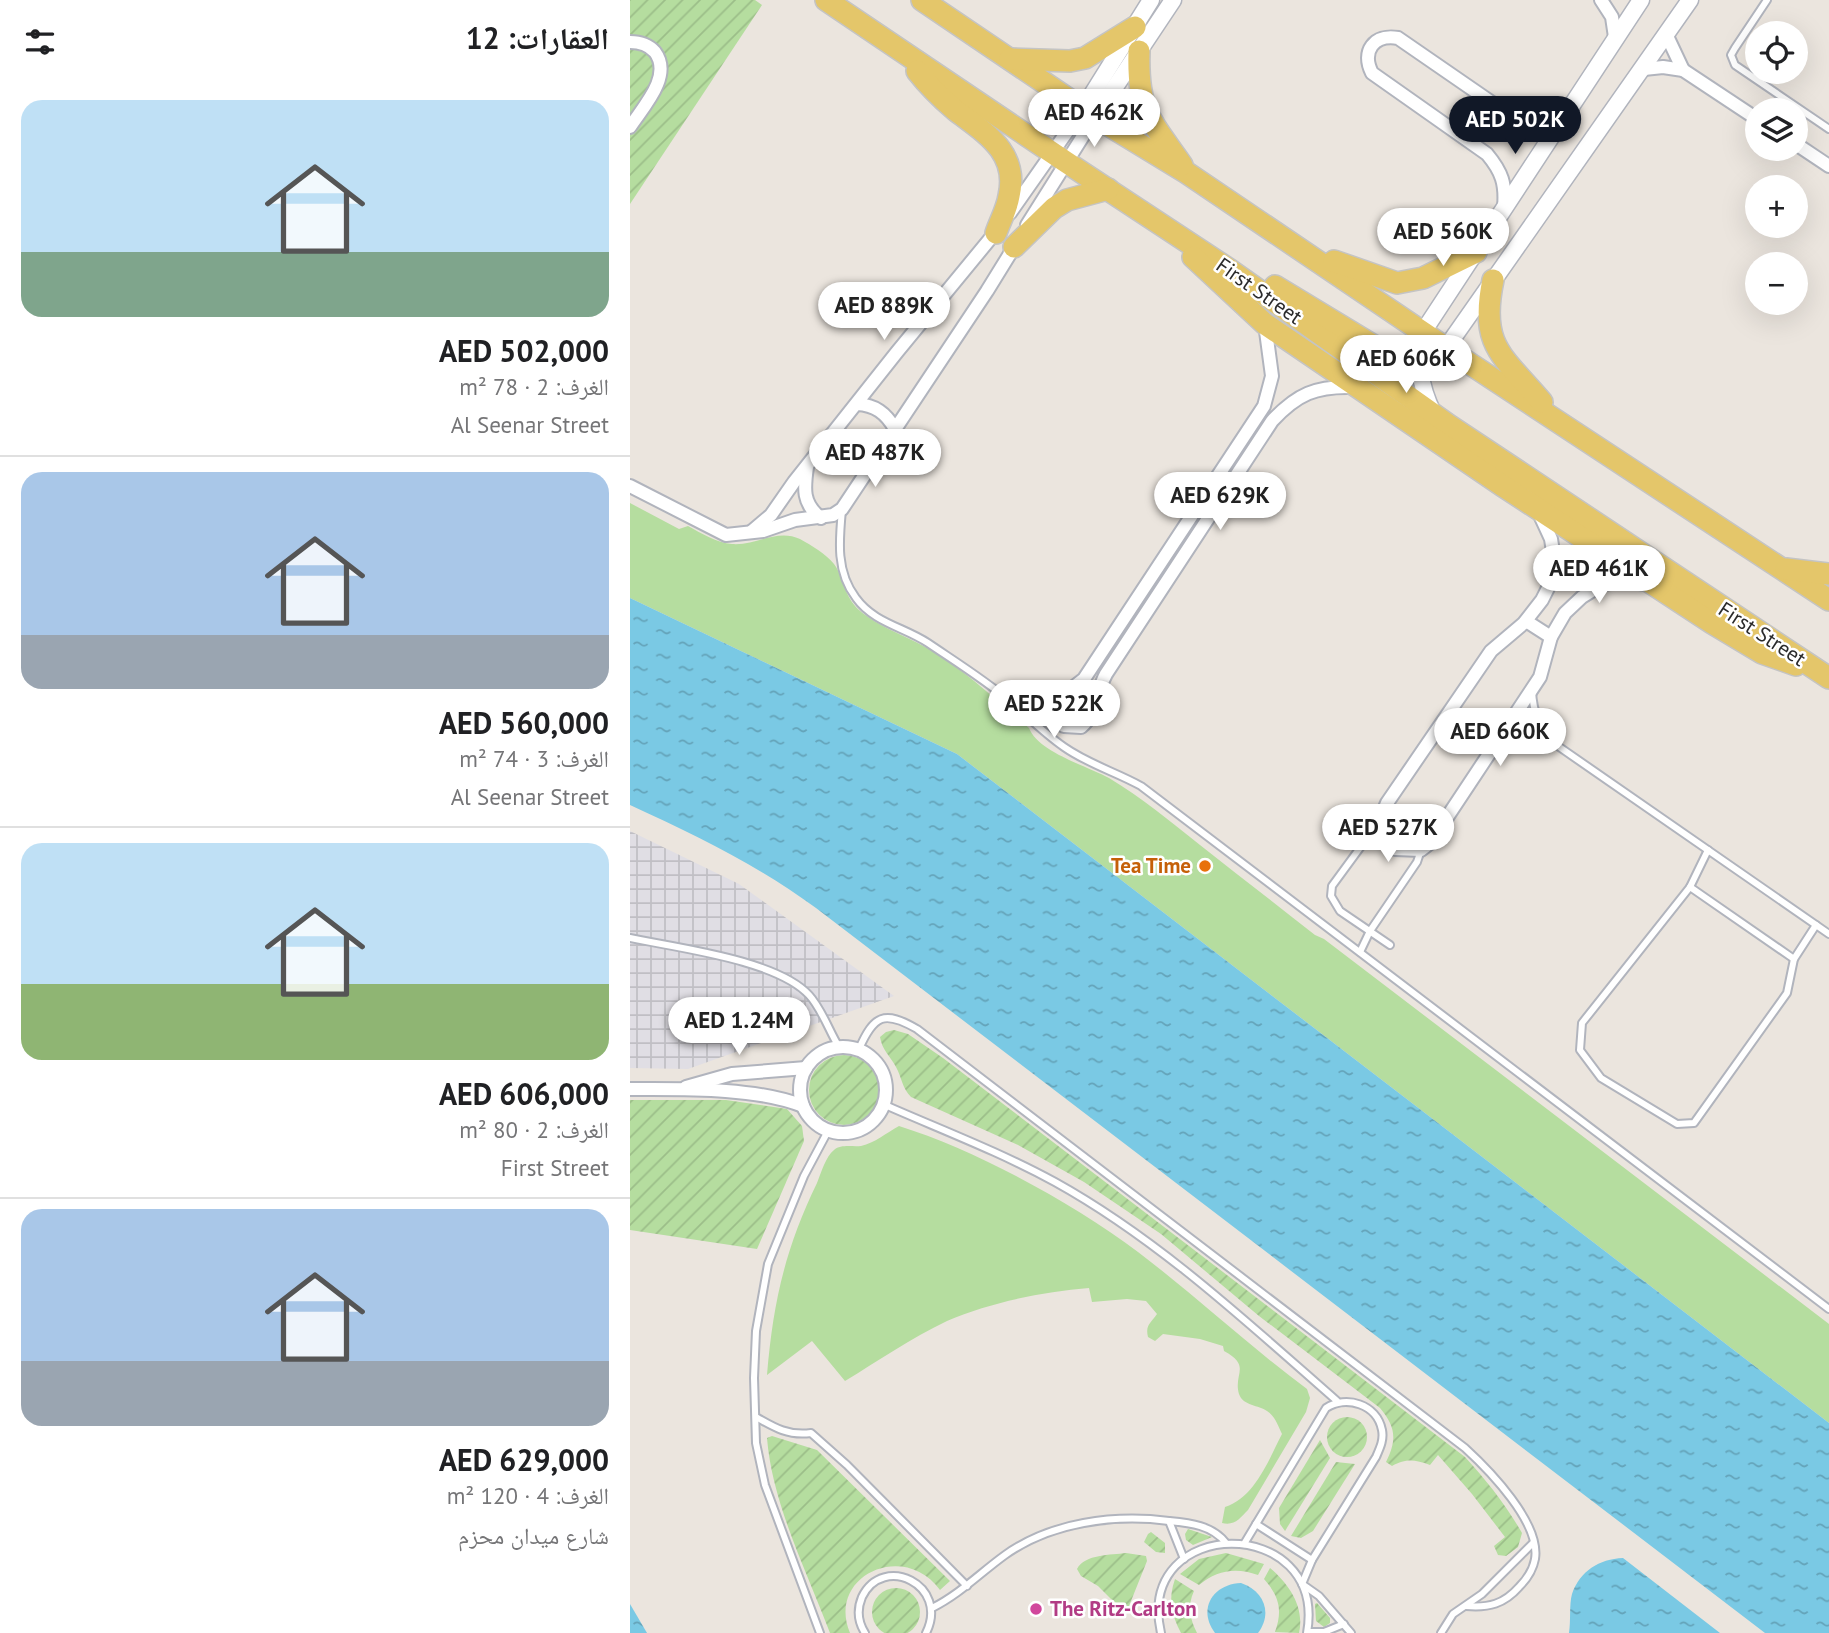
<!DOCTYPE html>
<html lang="ar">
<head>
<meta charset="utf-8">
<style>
	body { margin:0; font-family:"PT Sans","Noto Naskh Arabic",sans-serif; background:#f6f6f6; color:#202124; direction:rtl; height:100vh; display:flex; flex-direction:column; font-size:26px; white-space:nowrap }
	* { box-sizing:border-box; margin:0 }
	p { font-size:23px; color:#757577 }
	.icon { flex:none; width:38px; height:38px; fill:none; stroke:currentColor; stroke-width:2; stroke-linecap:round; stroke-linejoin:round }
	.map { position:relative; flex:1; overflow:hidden; direction:ltr }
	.side { display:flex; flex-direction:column; background:#fff; width:630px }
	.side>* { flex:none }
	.controls { position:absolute; left:1115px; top:21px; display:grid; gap:14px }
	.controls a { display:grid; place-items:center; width:63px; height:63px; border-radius:50%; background:#fff; box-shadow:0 7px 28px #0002; font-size:35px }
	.price { position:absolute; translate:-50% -60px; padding:0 16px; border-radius:24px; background:#fff; color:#222; font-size:23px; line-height:46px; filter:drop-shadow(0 2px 4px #0008) }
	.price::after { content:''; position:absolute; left:50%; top:42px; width:21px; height:16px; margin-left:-10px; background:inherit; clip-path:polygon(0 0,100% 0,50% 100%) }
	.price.current { background:#111827; color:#fff }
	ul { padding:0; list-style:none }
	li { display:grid; align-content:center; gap:14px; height:371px; padding:0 21px }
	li+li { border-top:2px solid #e0e0e0 }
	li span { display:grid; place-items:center; height:217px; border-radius:21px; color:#555 }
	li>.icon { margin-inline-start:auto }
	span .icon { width:126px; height:126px; fill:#fffc; stroke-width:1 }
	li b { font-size:30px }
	h2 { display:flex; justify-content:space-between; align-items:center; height:84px; padding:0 21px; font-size:30px }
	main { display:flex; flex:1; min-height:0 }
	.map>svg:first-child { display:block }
	.industrial { fill:url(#industrial-grid) }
	.grass { fill:#b5dd9f }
	.garden { fill:url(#garden-furrows) }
	.water { fill:url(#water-ripples) }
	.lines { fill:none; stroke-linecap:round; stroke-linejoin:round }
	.service-casing { stroke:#b1b4bd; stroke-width:10 }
	.minor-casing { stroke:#b1b4bd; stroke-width:16 }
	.tertiary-casing { stroke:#b1b4bd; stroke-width:19 }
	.primary-casing { stroke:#c4c4c4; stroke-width:24 }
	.service { stroke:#fff; stroke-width:6 }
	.minor { stroke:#fff; stroke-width:12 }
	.tertiary { stroke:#fff; stroke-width:16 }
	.primary { stroke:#e4c66a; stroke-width:21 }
	.food-dot { fill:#e8710a; stroke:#fff; stroke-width:2.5 }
	.hotel-dot { fill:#d1479c; stroke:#fff; stroke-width:2.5 }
	.labels { text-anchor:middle; stroke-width:5; stroke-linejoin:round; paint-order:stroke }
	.street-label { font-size:21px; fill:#2b2b2b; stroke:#fff }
	.food-label { font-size:21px; font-weight:bold; fill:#c56008; stroke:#fff; text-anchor:end }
	.hotel-label { font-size:21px; font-weight:bold; fill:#b23c85; stroke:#fff; text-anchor:start }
</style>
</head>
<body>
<main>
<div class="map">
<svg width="1199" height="1633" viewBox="0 0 1199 1633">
	<defs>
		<pattern id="industrial-grid" width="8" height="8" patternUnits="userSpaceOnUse" patternTransform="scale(1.75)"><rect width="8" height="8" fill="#e0dee4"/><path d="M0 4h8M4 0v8" fill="none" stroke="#c0bfc4"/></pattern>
		<pattern id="garden-furrows" width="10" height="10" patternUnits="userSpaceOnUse" patternTransform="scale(1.75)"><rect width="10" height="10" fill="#b5dd9f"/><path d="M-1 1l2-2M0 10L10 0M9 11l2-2" fill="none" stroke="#9cbe89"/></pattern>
		<pattern id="water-ripples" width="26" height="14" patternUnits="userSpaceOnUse" patternTransform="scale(1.75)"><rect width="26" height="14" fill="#7ac9e4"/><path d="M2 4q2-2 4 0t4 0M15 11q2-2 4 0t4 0" fill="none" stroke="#64a3b9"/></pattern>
	</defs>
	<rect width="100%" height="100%" fill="#ebe5de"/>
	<polygon class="industrial" points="0,831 109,884 264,996 58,1069 0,1068"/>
	<g class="grass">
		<path d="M 0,503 L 49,529 L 58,526 C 71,533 87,543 102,544 C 125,546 147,528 170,539 C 181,545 196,554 204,564 C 215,579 213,595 229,610 C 247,626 278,637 299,649 C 335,670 367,701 399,728 C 408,752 457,766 479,778 C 511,797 541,822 570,845 C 608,875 647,905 685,935 L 694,939 L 1199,1324 L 1199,1423 L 327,754 L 0,598 Z"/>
		<path d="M 269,1126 C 346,1150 443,1203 508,1252 C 566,1296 619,1346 677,1389 L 680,1398 L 676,1412 L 618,1510 C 610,1518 605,1526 592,1523 L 595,1507 C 625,1497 638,1461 652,1434 C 648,1426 645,1416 637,1411 C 629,1405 613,1406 609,1394 C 603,1374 622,1366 594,1351 L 593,1346 L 570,1339 L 533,1334 L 525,1341 L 518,1337 C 515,1325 521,1323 527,1314 L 516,1301 L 497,1299 L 462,1302 L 459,1288 C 412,1292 361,1302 317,1321 C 281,1338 248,1361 215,1381 L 182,1341 L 137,1375 C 143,1303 155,1249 187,1183 C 191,1173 196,1156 204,1150 C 211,1144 222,1147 231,1146 C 245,1143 256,1133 269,1126 Z"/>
	</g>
	<g class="garden">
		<polygon points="0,0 125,0 132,5 0,204"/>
		<path d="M 264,1030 L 278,1034 L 313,1058 L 835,1457 C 857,1481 876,1505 892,1533 L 888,1547 L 876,1556 L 868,1555 L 864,1546 L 875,1537 L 842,1494 L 808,1455 L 800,1465 C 785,1460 777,1458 762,1466 L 756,1462 C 767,1440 766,1427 750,1408 L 629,1316 L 531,1234 L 454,1182 L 388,1145 L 281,1097 C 272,1088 272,1078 266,1067 C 260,1056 252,1050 250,1037 L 256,1032 Z"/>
		<circle cx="214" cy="1090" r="35"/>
		<polygon points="0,1100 96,1100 157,1109 172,1126 174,1141 127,1249 0,1230"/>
		<circle cx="717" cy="1437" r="20"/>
		<path d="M 142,1436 L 187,1450 L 320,1581 L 310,1590 C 274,1540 196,1576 220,1633 L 200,1633 C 177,1572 142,1503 137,1438 Z"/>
		<polygon points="690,1440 700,1458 655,1531 650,1524 649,1508"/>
		<polygon points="706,1462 725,1464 683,1531 671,1538 661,1536"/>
		<polygon points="558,1529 582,1537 563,1545 556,1540 555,1534"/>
		<polygon points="521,1532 535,1543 535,1553 526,1552 514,1542 518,1534"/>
		<path d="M 496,1553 L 516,1556 L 517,1561 L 499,1606 L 493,1611 L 468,1586 L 451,1576 L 447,1569 C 455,1554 481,1555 496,1553 Z"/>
		<path d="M 596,1553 L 634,1564 L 628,1575 C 606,1567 587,1570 569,1585 L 550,1574 L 569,1559 Z"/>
		<path d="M 640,1568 C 659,1584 675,1607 669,1633 L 645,1632 C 653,1610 649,1596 634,1579 Z"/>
		<path d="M 545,1579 L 564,1591 C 557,1606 560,1619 567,1633 L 551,1633 C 541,1614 538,1599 545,1579 Z"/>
		<circle cx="266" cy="1612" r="24"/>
		<polygon points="687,1603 700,1618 700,1623 694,1627 686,1621 685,1604"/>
	</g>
	<g class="water">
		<path d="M 0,598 L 327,754 L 1199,1423 L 1199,1633 L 1135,1633 L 186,908 C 126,864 67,836 0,805 Z"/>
		<path d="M 993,1558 L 1090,1633 L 939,1633 C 941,1621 939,1605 942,1594 C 950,1571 969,1559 993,1558 Z"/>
		<path d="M 611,1583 C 634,1591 643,1613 628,1633 L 585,1633 C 567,1609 583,1584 611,1583 Z"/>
		<polygon points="0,1604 17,1633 0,1633"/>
	</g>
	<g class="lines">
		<defs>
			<g id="service">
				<polyline points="1137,0 1105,48 1101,55 1105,65 1199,129"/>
				<path d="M 212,510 C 209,541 206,572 226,598 C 244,623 274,627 298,643 C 326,662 355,680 381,702 C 398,717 415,734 434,747 C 458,764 486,772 511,786 L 1199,1309"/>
				<path d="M 902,691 C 903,713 910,729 925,744 L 1199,934"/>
				<path d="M 864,754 C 883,742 901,739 923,744"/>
				<polyline points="751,830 735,841 702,886 701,896 710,911 760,945"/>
				<polyline points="1078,850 1060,887 952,1023 950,1050 971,1078 1047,1124 1064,1123 1157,993 1164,959 1186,925"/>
				<polyline points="1060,887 1164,959"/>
				<path d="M 0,938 C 48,948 147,960 179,995 C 192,1009 199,1031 209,1047"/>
				<polyline points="730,952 740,931 787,862 791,850"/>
				<path d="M 229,1049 C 244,1015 254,1010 287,1029 L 835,1448 C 859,1470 911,1523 905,1559 C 903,1570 897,1579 889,1587 C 874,1604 859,1608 836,1606"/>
				<path d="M 255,1105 C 312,1130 370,1152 425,1182 C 528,1239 618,1323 707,1401"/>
				<path d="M 126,1417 C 145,1428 159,1436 181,1433 L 217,1465 L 337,1586"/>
				<polyline points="539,1521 554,1559"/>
				<polyline points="626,1524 682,1560"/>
				<path d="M 614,1544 L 696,1408 C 716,1395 747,1404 752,1430 C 754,1440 750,1448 746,1457 L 682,1560 L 672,1584 L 689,1596 L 721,1633"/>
				<path d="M 302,1608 C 330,1594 350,1573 375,1555 C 421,1522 484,1514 539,1521 C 560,1523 582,1525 596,1543"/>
				<polyline points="678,1632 694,1632 714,1624"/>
				<polyline points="190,1633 135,1485 126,1443 124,1378 126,1331 138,1264 174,1176 198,1131"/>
				<path d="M 235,1633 C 228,1622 227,1609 232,1597 C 253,1553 320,1585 296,1633"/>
				<path d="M 531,1633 C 504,1514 698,1514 677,1633"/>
				<polyline points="811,1633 823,1614 852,1594 903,1543"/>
			</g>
			<g id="minor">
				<polyline points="971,0 982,17 985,37"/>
				<polyline points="1037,36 1053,70"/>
				<path d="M 0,42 C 10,42 18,44 25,52 C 43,76 13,107 0,127"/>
				<polyline points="1014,69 1033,67 1053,70 1127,119"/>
				<polyline points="1166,144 1199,166"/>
				<path d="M 874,207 C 876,184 872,172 857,154 L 742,73 C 731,51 744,34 768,38 L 884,118 C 903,125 915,123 934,116"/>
				<polyline points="380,213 453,109"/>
				<polyline points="397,225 465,117"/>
				<path d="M 635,324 L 642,376 L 634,406 L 454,679 L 427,700 L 427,715 L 434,726 L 451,727 C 467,714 466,692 476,674 L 642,421 C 667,394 686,386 722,387"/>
				<path d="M 227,404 C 245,405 256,413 265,429"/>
				<path d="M 177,467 C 174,488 172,504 191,518"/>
				<polyline points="0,486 96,535 133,531 165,520 203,515 212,509 357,291 386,244"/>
				<path d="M 909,513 L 921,539 L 924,558 L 920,584 L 912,600 L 894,623 L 861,651 L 757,803 C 748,822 749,834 765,849 L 791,850 L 800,843 L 910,677 L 921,637 L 935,613 L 952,597 L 973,584 L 993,581 L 1017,584"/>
				<polyline points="122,531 141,515 164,482 267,352 369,228"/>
				<polyline points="896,621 921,637"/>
				<circle cx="213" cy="1090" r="43"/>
				<polyline points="56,1087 102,1074 176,1068"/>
				<path d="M 0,1089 C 52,1089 125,1087 173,1106"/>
			</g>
			<g id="tertiary">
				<polyline points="453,109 521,0"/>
				<polyline points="465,117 543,0"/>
				<polyline points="816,348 1060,0"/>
				<path d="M 803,413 C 790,386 786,361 793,332 L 1011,0"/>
			</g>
			<g id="primary">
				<polyline points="196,0 436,162 600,270 820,426 1199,678"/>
				<polyline points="292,0 465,117 557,173 816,348 1199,600"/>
				<path d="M 509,51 C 507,110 520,119 552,165"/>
				<polyline points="380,59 440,61 455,58 505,27"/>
				<path d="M 287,71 C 298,85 311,98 325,110 C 355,133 389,152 379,196 C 377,209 370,221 366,233"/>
				<polyline points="384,247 424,208 437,200 478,189"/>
				<polyline points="563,257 635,324 873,486 1082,623 1132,653 1166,665"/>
				<polyline points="704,261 767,283 793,278 846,252"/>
				<path d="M 863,280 C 849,346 873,356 912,402"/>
				<path d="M 645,286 L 754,352 C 775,362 801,373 816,348"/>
				<polyline points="1156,569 1199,574"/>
			</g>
		</defs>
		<use href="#service" class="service-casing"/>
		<use href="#minor" class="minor-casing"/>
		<use href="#tertiary" class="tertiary-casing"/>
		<use href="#primary" class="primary-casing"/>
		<use href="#service" class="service"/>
		<use href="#minor" class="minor"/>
		<use href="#tertiary" class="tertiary"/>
		<use href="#primary" class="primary"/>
	</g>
	<circle class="food-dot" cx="575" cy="866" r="7"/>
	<circle class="hotel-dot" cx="406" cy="1609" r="7"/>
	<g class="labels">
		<g class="street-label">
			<text transform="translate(629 291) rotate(35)" y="7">First Street</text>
			<text transform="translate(1132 634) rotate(33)" y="7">First Street</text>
		</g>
		<g class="food-label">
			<text x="561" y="873">Tea Time</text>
		</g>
		<g class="hotel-label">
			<text x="420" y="1616">The Ritz-Carlton</text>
		</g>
	</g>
</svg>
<div class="controls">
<a><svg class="icon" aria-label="locate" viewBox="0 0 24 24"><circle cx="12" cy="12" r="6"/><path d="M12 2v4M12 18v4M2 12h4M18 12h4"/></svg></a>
<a><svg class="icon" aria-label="layers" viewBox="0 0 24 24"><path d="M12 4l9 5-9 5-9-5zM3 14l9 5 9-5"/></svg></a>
<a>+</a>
<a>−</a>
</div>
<b class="price" style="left:464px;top:149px">AED 462K</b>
<b class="price current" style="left:885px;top:156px">AED 502K</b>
<b class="price" style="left:813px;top:268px">AED 560K</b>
<b class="price" style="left:254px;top:342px">AED 889K</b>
<b class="price" style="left:776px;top:395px">AED 606K</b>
<b class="price" style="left:245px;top:489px">AED 487K</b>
<b class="price" style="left:590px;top:532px">AED 629K</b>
<b class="price" style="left:969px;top:605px">AED 461K</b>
<b class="price" style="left:424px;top:740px">AED 522K</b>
<b class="price" style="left:870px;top:768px">AED 660K</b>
<b class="price" style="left:758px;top:864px">AED 527K</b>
<b class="price" style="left:109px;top:1057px">AED 1.24M</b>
</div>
<section class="side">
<h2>العقارات: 12<svg class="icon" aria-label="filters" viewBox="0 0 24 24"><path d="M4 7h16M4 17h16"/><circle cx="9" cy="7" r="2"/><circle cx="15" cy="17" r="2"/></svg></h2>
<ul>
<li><span style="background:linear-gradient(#bfe0f5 70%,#7fa58c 0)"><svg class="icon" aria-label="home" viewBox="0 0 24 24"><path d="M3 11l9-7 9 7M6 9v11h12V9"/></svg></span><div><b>AED 502,000</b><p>الغرف: 2 · 78 m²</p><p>Al Seenar Street</p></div></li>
<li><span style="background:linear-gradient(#a9c7e8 75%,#9aa5b1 0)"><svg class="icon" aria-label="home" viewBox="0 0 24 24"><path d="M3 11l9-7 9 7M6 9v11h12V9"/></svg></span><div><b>AED 560,000</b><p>الغرف: 3 · 74 m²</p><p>Al Seenar Street</p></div></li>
<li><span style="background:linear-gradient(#bfe0f5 65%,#8fb573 0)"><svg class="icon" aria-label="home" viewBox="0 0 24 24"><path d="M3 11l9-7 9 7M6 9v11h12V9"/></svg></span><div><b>AED 606,000</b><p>الغرف: 2 · 80 m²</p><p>First Street</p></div></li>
<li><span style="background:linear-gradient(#a9c7e8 70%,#9aa5b1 0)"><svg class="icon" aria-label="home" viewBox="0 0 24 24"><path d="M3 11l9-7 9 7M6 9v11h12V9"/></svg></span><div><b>AED 629,000</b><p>الغرف: 4 · 120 m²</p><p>شارع ميدان محزم</p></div></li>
</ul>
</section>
</main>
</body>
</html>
